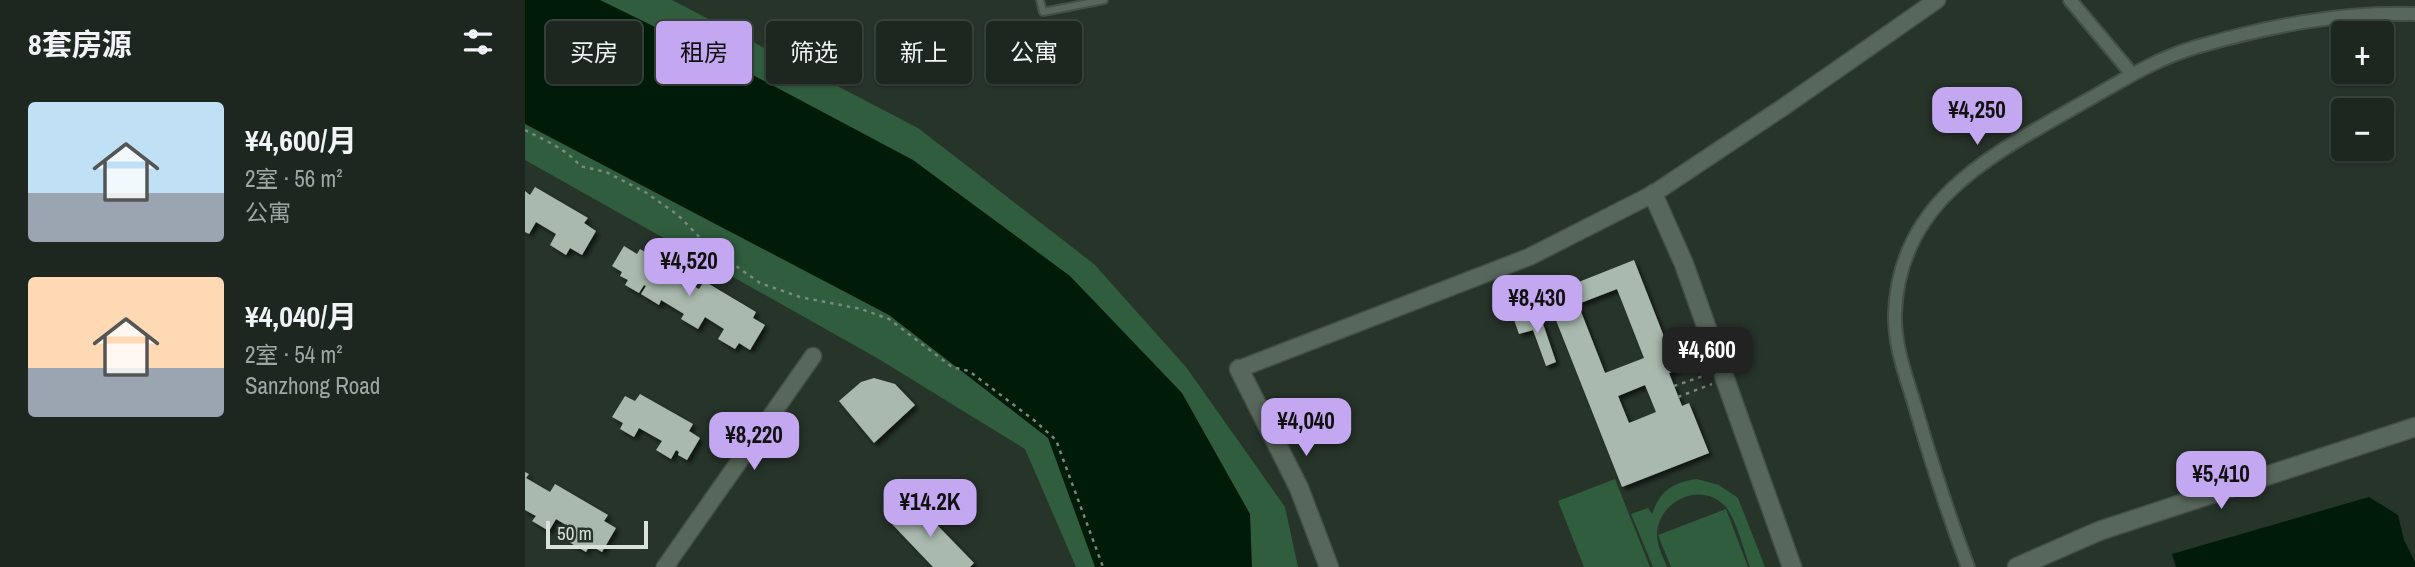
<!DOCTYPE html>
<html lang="zh">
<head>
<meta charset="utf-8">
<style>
	body { margin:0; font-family:"Archivo Narrow","Noto Sans SC",sans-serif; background:#2a332d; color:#f1f3f6; height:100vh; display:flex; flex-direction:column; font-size:26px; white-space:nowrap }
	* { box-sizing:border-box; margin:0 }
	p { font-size:23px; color:#a0a5a5 }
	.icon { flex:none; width:38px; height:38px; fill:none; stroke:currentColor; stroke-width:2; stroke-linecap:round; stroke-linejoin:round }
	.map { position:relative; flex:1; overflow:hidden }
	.panel { display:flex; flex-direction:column; background:#1d2720; width:525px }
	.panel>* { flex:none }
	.guide { position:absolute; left:21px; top:21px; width:665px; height:63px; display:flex; gap:14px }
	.buttons { position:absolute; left:1806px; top:21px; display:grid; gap:14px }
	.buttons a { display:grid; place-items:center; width:63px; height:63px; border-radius:7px; background:#1d2720; box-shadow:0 2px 5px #0004,0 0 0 2px #3b443e; font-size:35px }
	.scale { position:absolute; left:21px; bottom:18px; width:102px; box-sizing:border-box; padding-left:7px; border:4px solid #d8e1da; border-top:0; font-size:19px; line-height:24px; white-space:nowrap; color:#d8e1da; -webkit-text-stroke:5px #27342a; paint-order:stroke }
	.price { position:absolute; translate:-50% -60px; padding:0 16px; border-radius:14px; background:#c4a7f1; color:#111; font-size:23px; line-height:46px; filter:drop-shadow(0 2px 4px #0008) }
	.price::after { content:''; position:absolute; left:50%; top:42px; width:21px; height:16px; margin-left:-10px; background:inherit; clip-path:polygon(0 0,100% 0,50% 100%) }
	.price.selected { background:#222; color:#fff }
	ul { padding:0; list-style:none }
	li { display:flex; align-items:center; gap:21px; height:175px; padding:0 28px }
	li span { display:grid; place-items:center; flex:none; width:196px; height:140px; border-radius:7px; color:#555 }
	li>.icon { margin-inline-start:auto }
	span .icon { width:84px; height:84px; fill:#fffc; stroke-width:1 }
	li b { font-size:30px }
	h2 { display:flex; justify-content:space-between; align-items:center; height:84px; padding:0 28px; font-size:30px }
	.tag { padding:0 24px; border-radius:7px; background:#1d2720; box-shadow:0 2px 5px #0004,0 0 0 2px #3b443e; font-size:24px; line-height:63px }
	.tag.selected { background:#c4a7f1; color:#111 }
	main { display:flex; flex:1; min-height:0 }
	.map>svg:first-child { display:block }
	.green { fill:#2f5d3d }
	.water { fill:#001c09 }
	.building { fill:#a9b9ad; fill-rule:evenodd; filter:url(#shadow) }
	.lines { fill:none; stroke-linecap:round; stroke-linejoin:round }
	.service-casing { stroke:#434f47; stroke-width:10 }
	.minor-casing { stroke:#434f47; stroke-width:16 }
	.tertiary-casing { stroke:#434f47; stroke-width:19 }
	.secondary-casing { stroke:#434f47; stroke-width:21 }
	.path { stroke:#7c877f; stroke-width:2.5; stroke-dasharray:3.5 5; stroke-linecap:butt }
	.service { stroke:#58675b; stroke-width:6 }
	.minor { stroke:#58675b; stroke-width:12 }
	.tertiary { stroke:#58675b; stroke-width:16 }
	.secondary { stroke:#58675b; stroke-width:18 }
</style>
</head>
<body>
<main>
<section class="panel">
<h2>8套房源<svg class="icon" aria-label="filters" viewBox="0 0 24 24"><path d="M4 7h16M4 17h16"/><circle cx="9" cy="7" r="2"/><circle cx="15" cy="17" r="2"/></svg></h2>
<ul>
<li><span style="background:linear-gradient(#bfe0f5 65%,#9aa5b1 0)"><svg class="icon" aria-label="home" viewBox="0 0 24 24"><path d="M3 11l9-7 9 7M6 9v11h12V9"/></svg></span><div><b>¥4,600/月</b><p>2室 · 56 m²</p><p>公寓</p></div></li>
<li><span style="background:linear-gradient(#ffd9b3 65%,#9aa5b1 0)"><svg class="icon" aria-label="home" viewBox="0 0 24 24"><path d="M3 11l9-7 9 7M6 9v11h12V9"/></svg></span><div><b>¥4,040/月</b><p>2室 · 54 m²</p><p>Sanzhong Road</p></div></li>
</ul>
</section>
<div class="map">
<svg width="1890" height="567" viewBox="0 0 1890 567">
	<defs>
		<filter id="shadow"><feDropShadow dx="3.5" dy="3.5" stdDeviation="2" flood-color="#0009"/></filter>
	</defs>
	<rect width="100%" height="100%" fill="#27342a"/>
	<g class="green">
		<polygon points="0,0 147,0 393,128 569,264 661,367 760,507 773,567 551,567 500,449 352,358 0,160"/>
		<polygon points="1090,479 1125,567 1059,567 1033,501"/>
		<path d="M 1172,479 L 1194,485 L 1213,498 L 1240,567 L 1225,567 C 1219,551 1211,518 1200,506 C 1175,480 1132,502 1132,535 C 1132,546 1138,557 1142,567 L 1128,567 L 1106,514 L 1123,508 L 1127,514 C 1135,491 1148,482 1172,479 Z"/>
		<polygon points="1201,509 1223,567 1146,567 1133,535"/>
	</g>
	<g class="water">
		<polygon points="0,0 75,0 226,74 388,160 545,276 657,393 725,514 727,567 570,567 523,438 364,315 0,124"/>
		<polygon points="1844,497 1873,515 1879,540 1890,562 1890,567 1651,567 1647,554"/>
	</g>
	<g class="building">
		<polygon points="10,187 63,218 59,223 71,231 57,255 45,248 41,255 25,245 31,234 11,222 4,234 0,232 0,191 5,195"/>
		<polygon points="99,246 112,254 115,249 152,271 150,275 174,289 179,281 231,312 228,318 240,325 225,350 214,343 210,349 193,339 199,329 180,317 173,329 156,319 159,314 136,300 134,305 116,294 121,286 119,285 114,293 100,285 103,280 95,276 97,272 87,266"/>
		<path d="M 1109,260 L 1152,370 L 1144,373 L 1157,406 L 1164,403 L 1184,453 L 1097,487 L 1021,295 ZM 1092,289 L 1119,358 L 1080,373 L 1053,304 ZM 1120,385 L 1131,412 L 1104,423 L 1093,396 Z"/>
		<polygon points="1014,312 1031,362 1021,366 1008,330 994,334 989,320"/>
		<polygon points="349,378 370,384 390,405 349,443 314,401 336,382"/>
		<polygon points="115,394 168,424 164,431 175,438 162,460 153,455 154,452 151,450 146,459 131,450 137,441 114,428 109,437 95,429 98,423 87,417 100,396 110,401"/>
		<polygon points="0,472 4,474 1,478 25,492 30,484 83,515 79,521 91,528 77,552 65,545 61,552 44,542 51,531 31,519 24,531 7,521 11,516 0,510"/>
		<polygon points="389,501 449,563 445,567 408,567 366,523"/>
	</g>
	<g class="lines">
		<defs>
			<polyline id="service" points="515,0 518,12 579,0"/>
			<g id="minor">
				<polyline points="1545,0 1607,74"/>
				<path d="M 1443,567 C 1423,514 1406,461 1390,406 C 1381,376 1369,346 1370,313 C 1374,201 1466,155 1552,106 C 1590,85 1629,59 1671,47 C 1741,27 1816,11 1890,14"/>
			</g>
			<g id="tertiary">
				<polyline points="714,369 1004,257 1128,194 1260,106 1412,0"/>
				<polyline points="140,567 288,356"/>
			</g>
			<g id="secondary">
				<polyline points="1128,194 1159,264 1267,567"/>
				<polyline points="714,369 774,488 804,567"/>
				<polyline points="1492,567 1574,531 1890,427"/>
			</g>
		</defs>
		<use href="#service" class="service-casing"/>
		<use href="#minor" class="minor-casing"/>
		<use href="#tertiary" class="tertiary-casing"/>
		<use href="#secondary" class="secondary-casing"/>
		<g class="path">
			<path d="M 0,130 C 19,140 42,149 55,166 L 81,172 L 120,192 L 153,215 L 183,246 L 235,283 L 275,297 L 336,309 L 364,319 L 427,367 L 444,371 L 510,421 L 531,440 L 578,567"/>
			<polyline points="1149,386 1184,374"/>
			<polyline points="1153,397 1187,384"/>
		</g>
		<use href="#service" class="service"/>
		<use href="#minor" class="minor"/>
		<use href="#tertiary" class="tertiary"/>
		<use href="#secondary" class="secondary"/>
	</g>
</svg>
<div class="buttons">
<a>+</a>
<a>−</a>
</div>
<div class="scale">50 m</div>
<b class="price" style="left:1452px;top:147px">¥4,250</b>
<b class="price" style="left:164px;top:298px">¥4,520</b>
<b class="price" style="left:1012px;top:335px">¥8,430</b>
<b class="price selected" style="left:1182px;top:387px">¥4,600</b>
<b class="price" style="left:781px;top:458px">¥4,040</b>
<b class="price" style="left:229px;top:472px">¥8,220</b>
<b class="price" style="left:1696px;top:511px">¥5,410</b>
<b class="price" style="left:405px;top:539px">¥14.2K</b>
<div class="guide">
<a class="tag">买房</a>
<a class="tag selected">租房</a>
<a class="tag">筛选</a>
<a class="tag">新上</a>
<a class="tag">公寓</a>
</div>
</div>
</main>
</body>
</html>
